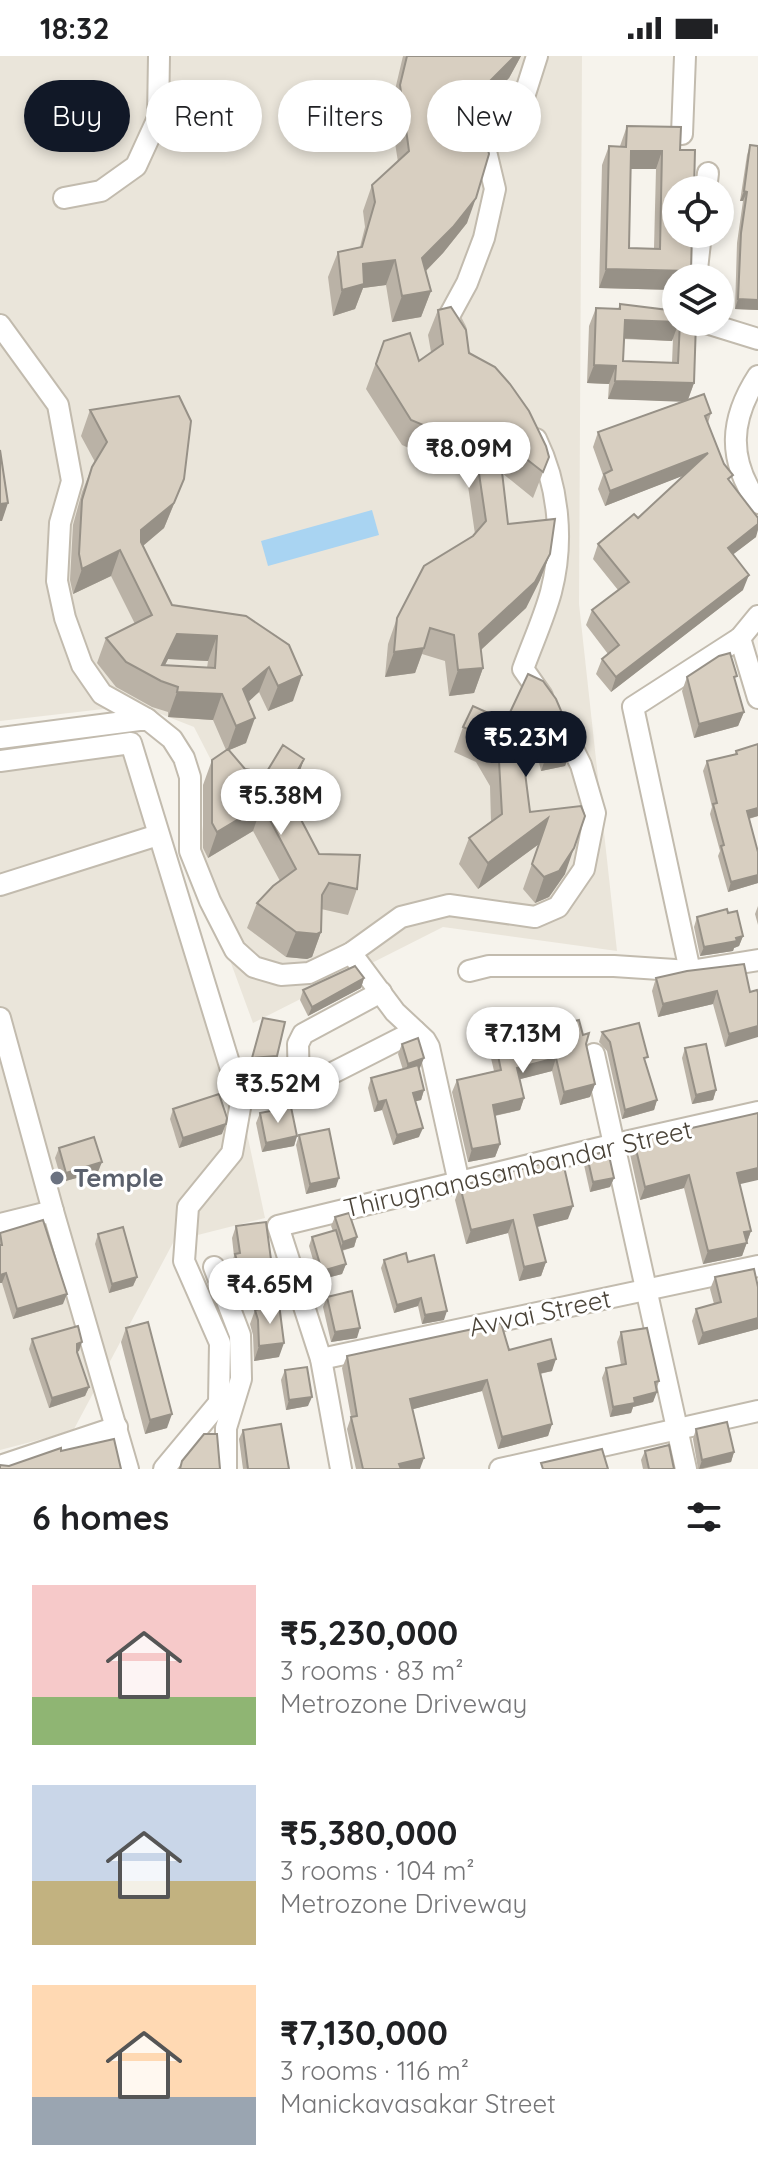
<!DOCTYPE html>
<html lang="en">
<head>
<meta charset="utf-8">
<style>
	body { margin:0; font-family:Quicksand,sans-serif; background:#f2f2f2; color:#202124; height:100vh; display:flex; flex-direction:column; font-size:30px; white-space:nowrap }
	* { box-sizing:border-box; margin:0 }
	p { font-size:26px; color:#757577 }
	.icon { flex:none; width:44px; height:44px; fill:none; stroke:currentColor; stroke-width:2; stroke-linecap:round; stroke-linejoin:round }
	.map { position:relative; height:1413px; overflow:hidden }
	.drawer { display:flex; flex-direction:column; background:#fff; flex:1 }
	.drawer>* { flex:none }
	.top-card { position:absolute; left:24px; top:24px; width:710px; height:72px; display:flex; gap:16px }
	.buttons { position:absolute; left:662px; top:120px; display:grid; gap:16px }
	.buttons a { display:grid; place-items:center; width:72px; height:72px; border-radius:50%; background:#fff; box-shadow:0 4px 12px #0003; font-size:40px }
	.price { position:absolute; translate:-50% -68px; padding:0 18px; border-radius:28px; background:#fff; color:#222; font-size:26px; line-height:52px; filter:drop-shadow(0 2px 4px #0008) }
	.price::after { content:''; position:absolute; left:50%; top:48px; width:24px; height:18px; margin-left:-12px; background:inherit; clip-path:polygon(0 0,100% 0,50% 100%) }
	.price.current { background:#111827; color:#fff }
	ul { padding:0; list-style:none }
	li { display:flex; align-items:center; gap:24px; height:200px; padding:0 32px }
	li span { display:grid; place-items:center; flex:none; width:224px; height:160px; border-radius:0px; color:#555 }
	li>.icon { margin-inline-start:auto }
	span .icon { width:96px; height:96px; fill:#fffc; stroke-width:1 }
	li b { font-size:34px }
	h2 { display:flex; justify-content:space-between; align-items:center; height:96px; padding:0 32px; font-size:34px }
	.tag { padding:0 28px; border-radius:36px; background:#fff; box-shadow:0 4px 12px #0003; font-size:28px; line-height:72px }
	.tag.current { background:#111827; color:#fff }
	.status { display:flex; justify-content:space-between; align-items:center; height:56px; padding:0 40px; background:#fff; direction:ltr }
	.status svg { height:22px; fill:currentColor }
	.map>svg:first-child { display:block }
	.residential { fill:#eae5da }
	.water { fill:#a9d4f2 }
	.lines { fill:none; stroke-linecap:round; stroke-linejoin:round }
	.street-casing { stroke:#c2bbae; stroke-width:24 }
	.street { stroke:#fff; stroke-width:20 }
	.wall { fill:#bab2a6; fill-rule:evenodd }
	.shaded-wall { fill:#979187 }
	.building { fill:#d8cfc1; stroke:#979187; stroke-width:2; fill-rule:evenodd }
	.worship-dot { fill:#6b7280; stroke:#fff; stroke-width:3 }
	.labels { text-anchor:middle; stroke-width:6; stroke-linejoin:round; paint-order:stroke }
	.street-label { font-size:26px; fill:#4b4439; stroke:#fff }
	.worship-label { font-size:26px; font-weight:bold; fill:#5b616d; stroke:#fff; text-anchor:start }
</style>
</head>
<body>
<div class="status"><b>18:32</b><svg viewBox="0 0 49 12"><path d="M0 12V9h3v3zM5 12V6h3v6zM10 12V3h3v9zM15 12V0h3v12zM26 1h20v11H26zM47 4h2v5h-2z"/></svg></div>
<div class="map">
<svg width="758" height="1413" viewBox="0 0 758 1413">
	<rect width="100%" height="100%" fill="#f6f3ec"/>
	<g class="residential">
		<polygon points="0,0 582,0 579,548 617,895 443,871 253,967 224,888 198,804 212,706 194,671 138,649 0,665"/>
		<polygon points="135,672 241,1049 265,1162 174,1185 73,1375 0,1394 0,694"/>
	</g>
	<polygon class="water" points="372,454 379,479 268,510 261,485"/>
	<g class="lines">
		<defs>
			<g id="street">
				<polyline points="682,78 685,0"/>
				<polyline points="706,134 708,117"/>
				<polyline points="64,142 101,135 136,110 158,62 159,0"/>
				<polyline points="696,222 701,178"/>
				<polyline points="703,266 758,283"/>
				<polyline points="0,269 58,349 72,425 60,467 57,525 65,562 82,609 102,638 147,663"/>
				<polyline points="455,275 448,262 467,227 484,182 495,133 484,87 524,41 537,0"/>
				<path d="M 758,320 C 730,363 727,403 758,447"/>
				<path d="M 536,383 C 559,430 564,486 551,536 C 544,562 532,588 523,613 L 542,640"/>
				<polyline points="740,582 758,642"/>
				<polyline points="0,682 147,663 172,683 184,702 190,721 190,795 210,845 235,894 254,911 281,919 309,917 351,897 401,861 449,849 535,861 558,851 584,813 595,757 581,709 560,667"/>
				<polyline points="0,705 131,687 241,1046 232,1097 188,1151 184,1205 220,1287 219,1347 164,1413"/>
				<polyline points="0,829 158,779"/>
				<polyline points="351,897 395,956 425,984 429,991 459,1127"/>
				<polyline points="469,915 489,910 614,910 690,915 758,904"/>
				<polyline points="690,915 633,651 740,582 758,560"/>
				<polyline points="381,936 303,978 298,988 299,1034 415,975"/>
				<polyline points="0,962 53,1155"/>
				<polyline points="594,998 686,1413"/>
				<polyline points="0,1168 53,1155 128,1413"/>
				<polyline points="214,1211 240,1279 241,1323 226,1372 226,1413"/>
				<polyline points="321,1303 758,1210"/>
				<polyline points="0,1410 117,1371"/>
				<polyline points="341,1413 321,1303 278,1170 616,1088 758,1056"/>
				<polyline points="500,1413 758,1355"/>
			</g>
		</defs>
		<use href="#street" class="street-casing"/>
		<use href="#street" class="street"/>
	</g>
	<g class="wall">
		<polygon points="403,0 521,0 509,22 487,44 488,48 481,66 467,167 443,197 426,215 431,235 421,261 392,266 386,229 363,232 355,253 333,260 328,221 338,196 360,191 365,171 363,155 372,129 398,106 390,55"/>
		<path d="M 627,70 L 680,94 L 676,234 L 599,232 L 602,109 L 609,90 L 620,90 ZM 631,113 L 656,113 L 654,192 L 629,192 Z"/>
		<polygon points="750,89 758,254 735,253 737,187 743,145 740,145 747,99"/>
		<path d="M 620,248 L 676,266 L 696,266 L 694,327 L 688,344 L 711,357 L 708,367 L 730,426 L 756,481 L 733,498 L 743,534 L 611,636 L 596,618 L 602,603 L 608,598 L 586,569 L 592,554 L 618,534 L 593,503 L 598,488 L 638,462 L 684,419 L 605,450 L 598,433 L 603,419 L 593,391 L 598,376 L 683,345 L 608,343 L 609,328 L 587,327 L 589,270 L 596,252 L 618,253 ZM 673,282 L 672,307 L 623,305 L 624,283 L 672,285 Z"/>
		<polygon points="438,254 549,401 533,442 502,417 508,468 550,498 540,524 526,552 481,594 483,612 474,637 449,640 445,605 422,598 415,617 385,621 388,588 397,562 475,478 468,430 460,414 402,389 366,333 384,285 419,305 431,296 428,279"/>
		<path d="M 90,354 L 174,448 L 164,472 L 143,490 L 172,549 L 246,560 L 293,645 L 268,655 L 259,636 L 248,646 L 246,687 L 229,694 L 245,713 L 266,717 L 304,703 L 295,729 L 289,740 L 319,798 L 357,833 L 348,859 L 321,853 L 321,876 L 312,901 L 307,903 L 286,901 L 247,872 L 257,847 L 280,825 L 253,775 L 208,802 L 203,792 L 203,729 L 212,704 L 226,694 L 213,664 L 168,661 L 168,656 L 152,651 L 116,631 L 97,607 L 106,582 L 135,568 L 111,520 L 73,538 L 70,524 L 73,469 L 82,436 L 92,411 L 95,406 L 81,380 ZM 168,603 L 208,605 L 207,612 L 165,609 Z"/>
		<polygon points="687,621 744,656 738,670 694,682 682,635"/>
		<polygon points="506,665 574,685 565,710 541,715 538,702 524,711 530,756 565,818 549,841 535,847 523,833 539,788 478,833 459,808 469,782 491,765 490,730 476,706 454,696 463,671"/>
		<polygon points="736,695 758,760 749,763 758,796 758,827 728,836 718,800 720,795 710,758 712,751 703,715 707,705 735,699"/>
		<polygon points="758,850 758,869 755,858"/>
		<polygon points="728,857 743,880 739,890 734,892 733,895 700,900 694,871 697,861"/>
		<polygon points="364,922 361,932 308,960 300,944 303,934"/>
		<polygon points="656,922 750,936 725,991 713,948 658,961 652,935"/>
		<polygon points="602,976 646,1007 657,1044 654,1054 622,1063 607,995 599,986"/>
		<polygon points="495,985 586,988 595,1028 590,1041 560,1049 552,1015 520,1023 524,1042 520,1054 495,1060 500,1088 495,1101 468,1106 452,1036 457,1024 494,1015 490,998"/>
		<polygon points="402,988 420,1012 419,1013 424,1034 421,1044 415,1045 419,1081 393,1089 382,1054 374,1056 368,1032 371,1022 403,1014 398,998"/>
		<polygon points="685,992 716,1034 713,1044 692,1048 682,1002"/>
		<polygon points="173,1053 222,1078 179,1092 170,1063"/>
		<polygon points="260,1057 297,1080 294,1090 262,1096 256,1067"/>
		<polygon points="299,1079 336,1131 306,1138 296,1089"/>
		<polygon points="634,1085 739,1128 751,1175 742,1200 703,1208 684,1132 640,1144 630,1098"/>
		<polygon points="59,1092 98,1116 62,1126 55,1102"/>
		<polygon points="587,1100 614,1122 610,1131 590,1136 584,1109"/>
		<polygon points="460,1130 568,1163 537,1171 546,1206 541,1220 519,1225 508,1177 466,1188 455,1144"/>
		<polygon points="335,1161 357,1181 354,1191 342,1195 346,1208 342,1218 319,1224 309,1190 312,1181 333,1175 331,1170"/>
		<polygon points="236,1170 269,1238 241,1246 231,1210 234,1200 232,1182"/>
		<polygon points="0,1177 63,1248 13,1263 2,1227 0,1227"/>
		<polygon points="98,1178 137,1221 133,1230 109,1237 95,1188"/>
		<polygon points="384,1204 408,1206 444,1264 422,1268 418,1250 394,1257 381,1212"/>
		<polygon points="715,1221 758,1231 758,1273 698,1289 692,1265 696,1253 714,1248 710,1233"/>
		<polygon points="327,1241 357,1282 331,1286 323,1251"/>
		<polygon points="255,1254 279,1301 254,1305 253,1279 250,1268"/>
		<polygon points="126,1272 167,1372 145,1378 121,1286"/>
		<polygon points="621,1276 659,1325 653,1346 633,1351 631,1357 610,1361 602,1322 606,1312 621,1309 617,1286"/>
		<polygon points="32,1283 79,1295 77,1296 89,1331 85,1340 49,1352 29,1293"/>
		<polygon points="509,1294 552,1315 540,1318 552,1368 548,1380 498,1393 482,1335 413,1353 420,1413 356,1413 347,1373 351,1361 342,1312 347,1300"/>
		<polygon points="285,1314 308,1350 286,1354 281,1324"/>
		<polygon points="696,1373 734,1396 731,1406 703,1413 698,1413 693,1383"/>
		<polygon points="243,1374 289,1413 243,1413 239,1383"/>
		<polygon points="645,1395 674,1413 643,1413 641,1404"/>
	</g>
	<g class="shaded-wall">
		<polygon points="515,0 521,0 509,22 474,57 483,32"/>
		<polygon points="488,48 478,74 481,58"/>
		<polygon points="631,95 662,95 656,113 624,113"/>
		<polygon points="744,135 747,136 743,145 740,145"/>
		<polygon points="476,142 467,167 443,197 413,228 422,202"/>
		<polygon points="395,204 386,229 363,232 355,253 333,260 342,234 363,208"/>
		<polygon points="606,213 691,215 689,222 676,222 676,234 599,232"/>
		<polygon points="431,235 421,261 392,266 402,240"/>
		<polygon points="738,243 758,244 758,254 735,253"/>
		<polygon points="625,264 679,266 672,285 618,282"/>
		<polygon points="594,309 616,310 609,328 587,327"/>
		<polygon points="615,325 694,327 687,346 608,343"/>
		<polygon points="708,397 703,412 605,450 610,435"/>
		<polygon points="184,423 164,472 132,499 141,474"/>
		<polygon points="8,447 2,465 0,465 0,448"/>
		<polygon points="758,468 758,474 756,481 722,507 728,492"/>
		<polygon points="120,494 111,520 73,538 82,513"/>
		<polygon points="550,498 540,524 526,552 470,604 479,578"/>
		<polygon points="749,519 743,534 611,636 616,621"/>
		<polygon points="177,578 217,580 208,605 168,603 158,623 162,609"/>
		<polygon points="424,592 415,617 385,621 394,596"/>
		<polygon points="269,611 259,636 234,659 243,633"/>
		<polygon points="483,612 474,637 449,640 458,614"/>
		<polygon points="302,619 293,645 268,655 278,630"/>
		<polygon points="177,636 222,638 213,664 168,661"/>
		<polygon points="744,656 738,670 694,682 699,668"/>
		<polygon points="255,662 246,687 227,695 236,670"/>
		<polygon points="548,677 538,702 513,718 522,693"/>
		<polygon points="574,685 565,710 541,715 550,690"/>
		<polygon points="304,703 295,729 277,760 286,735"/>
		<polygon points="262,749 253,775 208,802 217,776"/>
		<polygon points="758,752 758,760 743,764 747,755"/>
		<polygon points="548,762 539,788 478,833 488,807"/>
		<polygon points="574,792 565,818 549,841 535,847 544,821"/>
		<polygon points="758,819 758,827 728,836 731,826"/>
		<polygon points="296,876 321,876 312,901 307,903 286,901"/>
		<polygon points="743,880 739,890 734,892 733,895 700,900 704,891"/>
		<polygon points="364,922 361,932 308,960 312,951"/>
		<polygon points="717,935 713,948 658,961 663,948"/>
		<polygon points="758,970 758,981 725,991 729,978"/>
		<polygon points="277,1000 273,1010 248,1012 252,1002"/>
		<polygon points="424,1002 420,1012 404,1017 408,1008"/>
		<polygon points="556,1002 552,1015 513,1025 517,1012"/>
		<polygon points="595,1028 590,1041 560,1049 564,1036"/>
		<polygon points="424,1034 421,1044 409,1047 413,1037"/>
		<polygon points="716,1034 713,1044 692,1048 696,1039"/>
		<polygon points="524,1042 520,1054 488,1061 493,1049"/>
		<polygon points="386,1044 382,1054 374,1056 378,1046"/>
		<polygon points="657,1044 654,1054 622,1063 625,1054"/>
		<polygon points="226,1068 222,1078 179,1092 183,1082"/>
		<polygon points="423,1072 419,1081 393,1089 397,1079"/>
		<polygon points="297,1080 294,1090 262,1096 266,1087"/>
		<polygon points="500,1088 495,1101 468,1106 472,1093"/>
		<polygon points="102,1106 98,1116 62,1126 66,1117"/>
		<polygon points="758,1112 758,1124 732,1130 737,1117"/>
		<polygon points="689,1119 684,1132 640,1144 645,1131"/>
		<polygon points="339,1122 336,1131 306,1138 310,1128"/>
		<polygon points="614,1122 610,1131 590,1136 593,1126"/>
		<polygon points="573,1150 568,1163 529,1173 534,1159"/>
		<polygon points="513,1164 508,1177 466,1188 471,1174"/>
		<polygon points="751,1175 742,1200 703,1208 708,1195 744,1176"/>
		<polygon points="357,1181 354,1191 339,1195 343,1186"/>
		<polygon points="546,1206 541,1220 519,1225 524,1211"/>
		<polygon points="346,1208 342,1218 319,1224 322,1215"/>
		<polygon points="6,1217 2,1227 0,1227 0,1219"/>
		<polygon points="137,1221 133,1230 109,1237 112,1228"/>
		<polygon points="274,1226 269,1238 241,1246 246,1234"/>
		<polygon points="67,1238 63,1248 13,1263 17,1253"/>
		<polygon points="421,1242 418,1250 394,1257 397,1249"/>
		<polygon points="447,1255 444,1264 422,1268 425,1259"/>
		<polygon points="758,1262 758,1273 698,1289 703,1277"/>
		<polygon points="360,1272 357,1282 331,1286 335,1276"/>
		<polygon points="82,1286 79,1295 73,1297 77,1288"/>
		<polygon points="284,1287 279,1301 254,1305 259,1290"/>
		<polygon points="556,1303 552,1315 533,1319 538,1308"/>
		<polygon points="487,1324 482,1335 406,1355 410,1343"/>
		<polygon points="89,1331 85,1340 49,1352 52,1342"/>
		<polygon points="657,1336 653,1346 633,1351 631,1357 610,1361 613,1351 634,1342"/>
		<polygon points="312,1341 308,1350 286,1354 289,1344"/>
		<polygon points="172,1358 167,1372 145,1378 150,1364"/>
		<polygon points="552,1368 548,1380 498,1393 502,1381"/>
		<polygon points="734,1396 731,1406 699,1413 702,1404"/>
		<polygon points="424,1402 420,1413 397,1413 399,1408"/>
	</g>
	<g class="building">
		<polygon points="407,0 515,0 483,32 488,48 481,58 481,64 489,98 476,142 453,171 422,202 431,235 402,240 395,204 363,208 364,228 342,234 338,196 362,191 375,146 372,129 409,95 400,29"/>
		<path d="M 627,70 L 681,71 L 680,94 L 695,94 L 694,134 L 676,134 L 676,178 L 692,178 L 691,215 L 606,213 L 609,90 L 626,91 ZM 631,95 L 662,95 L 660,193 L 629,192 Z"/>
		<polygon points="750,89 758,90 758,244 738,243 741,177 747,136 744,135"/>
		<polygon points="620,248 676,255 676,266 679,266 625,264 623,305 678,307 680,266 696,266 694,327 615,325 616,310 594,309 596,252 620,253"/>
		<polygon points="451,251 466,274 469,297 495,311 510,328 529,355 546,390 549,401 543,416 498,381 508,468 555,463 550,498 535,526 479,578 483,612 458,614 454,579 430,572 424,592 394,596 397,562 424,510 473,480 486,465 477,404 469,388 411,364 376,308 384,285 410,277 419,305 443,288 438,254"/>
		<polygon points="704,338 711,357 705,360 724,408 733,419 728,423 758,462 758,468 728,492 749,519 616,621 602,603 619,589 592,554 629,526 598,488 634,458 638,462 708,397 610,435 604,418 612,414 598,376"/>
		<path d="M 179,340 L 191,365 L 184,423 L 174,447 L 141,474 L 141,486 L 172,549 L 246,560 L 289,589 L 302,619 L 278,630 L 269,611 L 243,633 L 255,662 L 236,670 L 222,638 L 177,636 L 178,631 L 161,625 L 126,606 L 106,582 L 152,559 L 120,494 L 82,513 L 79,498 L 82,444 L 92,411 L 107,386 L 90,354 ZM 177,578 L 217,580 L 215,612 L 162,609 Z"/>
		<polygon points="0,394 8,447 0,448"/>
		<polygon points="730,597 737,620 734,621 744,656 699,668 687,621 719,600"/>
		<polygon points="528,618 543,625 556,643 574,685 550,690 548,677 522,693 530,756 581,750 585,760 574,792 559,815 544,821 532,808 548,762 488,807 469,782 502,758 499,705 486,681 463,671 473,650 506,665"/>
		<polygon points="758,688 758,752 747,755 758,796 758,819 731,826 721,790 724,789 713,748 717,747 707,705 737,698 736,695"/>
		<polygon points="283,689 304,703 286,735 319,798 360,799 357,833 329,827 322,839 321,876 317,878 296,876 257,847 273,830 296,813 262,749 217,776 212,767 212,704 228,693 245,713 266,717"/>
		<polygon points="727,853 728,857 737,855 743,880 736,882 737,885 704,891 697,861"/>
		<polygon points="744,908 750,936 757,934 758,937 758,970 729,978 717,935 663,948 656,922 687,915"/>
		<polygon points="355,910 364,922 312,951 303,934"/>
		<polygon points="263,962 285,966 277,1000 252,1002"/>
		<polygon points="579,964 583,979 589,977 586,988 595,1028 564,1036 556,1002 517,1012 524,1042 493,1049 500,1088 472,1093 457,1024 501,1014 495,985"/>
		<polygon points="639,967 648,1001 644,1002 657,1044 625,1054 610,986 602,976"/>
		<polygon points="418,982 424,1002 408,1008 402,988"/>
		<polygon points="706,988 716,1034 696,1039 685,992"/>
		<polygon points="418,1009 424,1034 413,1037 423,1072 397,1079 386,1044 378,1046 371,1022"/>
		<polygon points="219,1038 227,1062 226,1068 183,1082 173,1053"/>
		<polygon points="291,1051 297,1080 266,1087 260,1057"/>
		<polygon points="758,1057 758,1112 737,1117 751,1175 744,1176 747,1187 708,1195 689,1119 645,1131 634,1085"/>
		<polygon points="329,1073 339,1122 310,1128 299,1079"/>
		<polygon points="94,1081 102,1106 66,1117 59,1092"/>
		<polygon points="608,1095 614,1122 593,1126 587,1100"/>
		<polygon points="562,1102 573,1150 534,1159 546,1206 524,1211 513,1164 471,1174 460,1130"/>
		<polygon points="349,1157 357,1181 343,1186 335,1161"/>
		<polygon points="43,1164 67,1238 17,1253 6,1217 0,1219 0,1189 2,1189 0,1177"/>
		<polygon points="266,1166 274,1226 246,1234 235,1198 240,1197 236,1170"/>
		<polygon points="123,1171 137,1221 112,1228 98,1178"/>
		<polygon points="336,1174 346,1208 322,1215 312,1181"/>
		<polygon points="406,1197 408,1206 434,1199 447,1255 425,1259 421,1242 397,1249 384,1204"/>
		<polygon points="754,1213 758,1231 758,1262 703,1277 696,1253 721,1246 715,1221"/>
		<polygon points="352,1235 360,1272 335,1276 327,1241"/>
		<polygon points="279,1248 284,1287 259,1290 258,1264 255,1254"/>
		<polygon points="148,1266 172,1358 150,1364 126,1272"/>
		<polygon points="501,1267 509,1294 551,1283 556,1303 538,1308 552,1368 502,1381 487,1324 410,1343 424,1402 399,1408 401,1413 363,1413 351,1361 357,1360 347,1300"/>
		<polygon points="78,1270 82,1286 77,1288 77,1296 89,1331 52,1342 32,1283"/>
		<polygon points="647,1272 659,1325 655,1326 657,1336 634,1342 635,1347 613,1351 606,1312 626,1308 621,1276"/>
		<polygon points="307,1311 312,1341 289,1344 285,1314"/>
		<polygon points="727,1366 734,1396 702,1404 696,1373"/>
		<polygon points="281,1368 289,1413 248,1413 243,1374"/>
		<polygon points="204,1378 217,1378 220,1413 180,1413 182,1405"/>
		<polygon points="114,1383 121,1413 0,1413 0,1409 9,1410 61,1392 61,1395"/>
		<polygon points="669,1389 674,1413 649,1413 645,1395"/>
		<polygon points="602,1393 608,1413 543,1413 541,1407"/>
	</g>
	<circle class="worship-dot" cx="57" cy="1122" r="8"/>
	<g class="labels">
		<g class="street-label">
			<text transform="translate(518 1113) rotate(-13)" y="9">Thirugnanasambandar Street</text>
			<text transform="translate(540 1257) rotate(-12)" y="9">Avvai Street</text>
		</g>
		<g class="worship-label">
			<text x="73" y="1131">Temple</text>
		</g>
	</g>
</svg>
<div class="buttons">
<a><svg class="icon" aria-label="locate" viewBox="0 0 24 24"><circle cx="12" cy="12" r="6"/><path d="M12 2v4M12 18v4M2 12h4M18 12h4"/></svg></a>
<a><svg class="icon" aria-label="layers" viewBox="0 0 24 24"><path d="M12 4l9 5-9 5-9-5zM3 14l9 5 9-5"/></svg></a>
</div>
<b class="price" style="left:469px;top:434px">₹8.09M</b>
<b class="price current" style="left:526px;top:723px">₹5.23M</b>
<b class="price" style="left:281px;top:781px">₹5.38M</b>
<b class="price" style="left:523px;top:1019px">₹7.13M</b>
<b class="price" style="left:278px;top:1069px">₹3.52M</b>
<b class="price" style="left:270px;top:1270px">₹4.65M</b>
<div class="top-card">
<a class="tag current">Buy</a>
<a class="tag">Rent</a>
<a class="tag">Filters</a>
<a class="tag">New</a>
</div>
</div>
<section class="drawer">
<h2>6 homes<svg class="icon" aria-label="filters" viewBox="0 0 24 24"><path d="M4 7h16M4 17h16"/><circle cx="9" cy="7" r="2"/><circle cx="15" cy="17" r="2"/></svg></h2>
<ul>
<li><span style="background:linear-gradient(#f6c9c9 70%,#8fb573 0)"><svg class="icon" aria-label="home" viewBox="0 0 24 24"><path d="M3 11l9-7 9 7M6 9v11h12V9"/></svg></span><div><b>₹5,230,000</b><p>3 rooms · 83 m²</p><p>Metrozone Driveway</p></div></li>
<li><span style="background:linear-gradient(#c9d6e8 60%,#c2b280 0)"><svg class="icon" aria-label="home" viewBox="0 0 24 24"><path d="M3 11l9-7 9 7M6 9v11h12V9"/></svg></span><div><b>₹5,380,000</b><p>3 rooms · 104 m²</p><p>Metrozone Driveway</p></div></li>
<li><span style="background:linear-gradient(#ffd9b3 70%,#9aa5b1 0)"><svg class="icon" aria-label="home" viewBox="0 0 24 24"><path d="M3 11l9-7 9 7M6 9v11h12V9"/></svg></span><div><b>₹7,130,000</b><p>3 rooms · 116 m²</p><p>Manickavasakar Street</p></div></li>
</ul>
</section>
</body>
</html>
